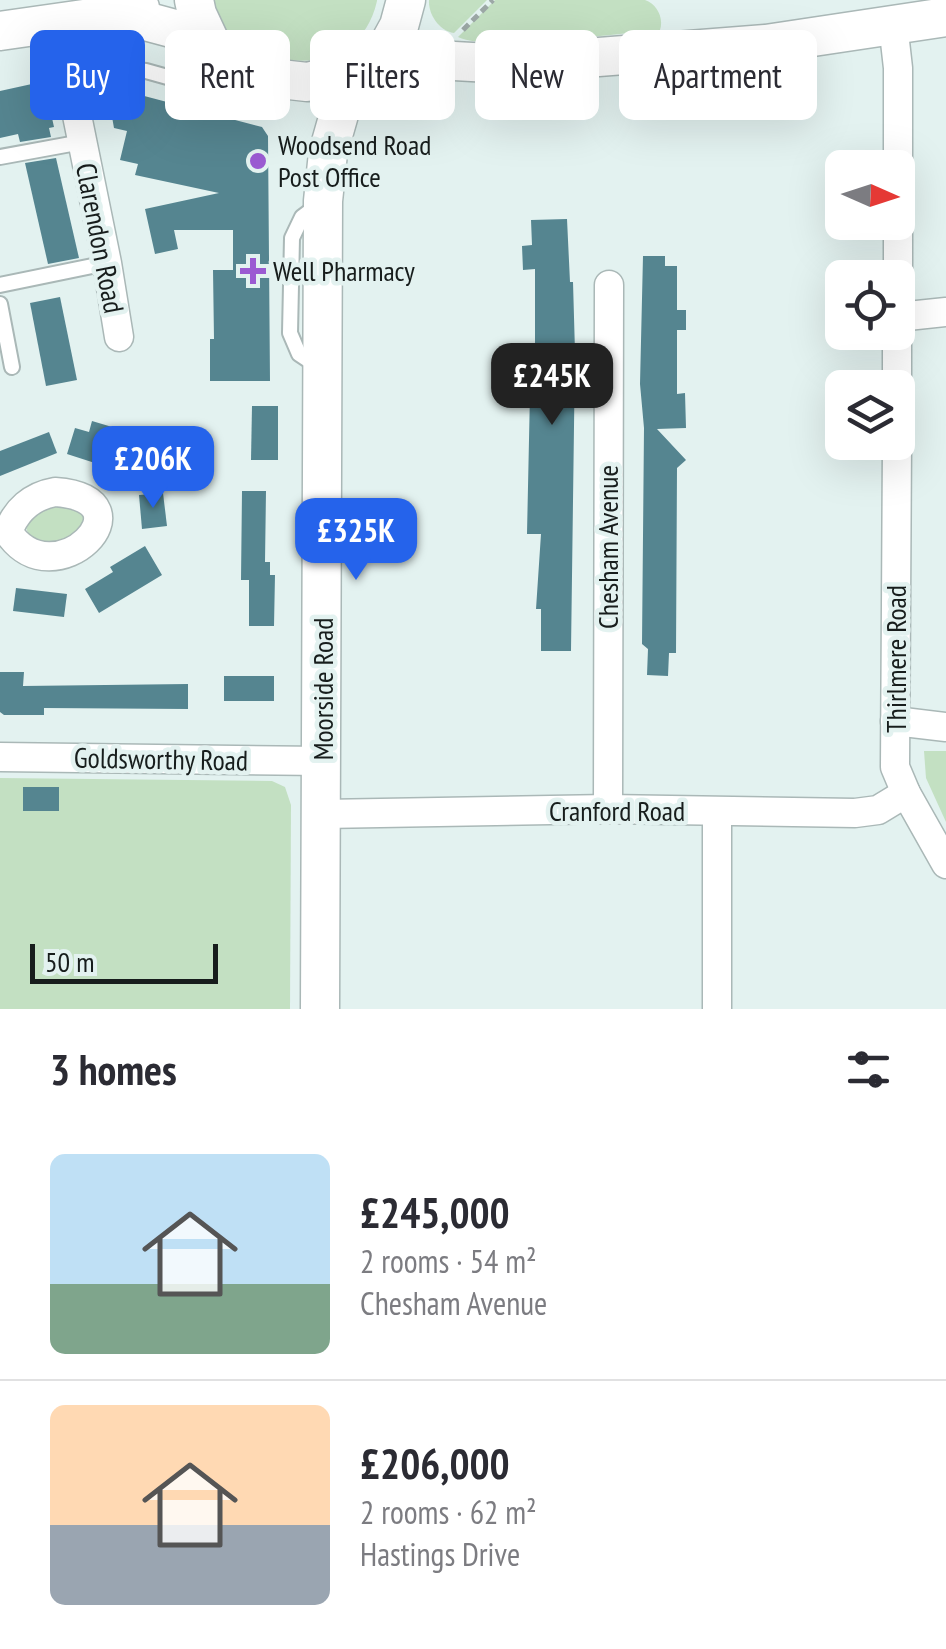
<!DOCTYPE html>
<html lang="en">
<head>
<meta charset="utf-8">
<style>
	body { margin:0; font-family:"PT Sans Narrow",sans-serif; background:#f7f7f7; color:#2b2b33; height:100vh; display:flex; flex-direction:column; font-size:38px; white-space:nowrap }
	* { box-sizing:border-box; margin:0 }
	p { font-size:32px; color:#7c7c81 }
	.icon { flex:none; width:55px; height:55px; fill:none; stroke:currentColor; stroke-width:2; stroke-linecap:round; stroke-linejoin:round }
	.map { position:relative; height:1009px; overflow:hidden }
	.panel { display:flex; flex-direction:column; background:#fff; flex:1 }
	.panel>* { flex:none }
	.guide { position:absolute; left:30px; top:30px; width:888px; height:90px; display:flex; gap:20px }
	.needle { width:65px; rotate:93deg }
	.buttons { position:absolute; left:825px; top:150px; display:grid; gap:20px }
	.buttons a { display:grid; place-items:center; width:90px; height:90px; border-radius:15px; background:#fff; box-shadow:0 10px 40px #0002; font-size:50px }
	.scale { position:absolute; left:30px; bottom:25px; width:188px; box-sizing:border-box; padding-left:10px; border:5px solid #171d1c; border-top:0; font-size:28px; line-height:35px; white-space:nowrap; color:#171d1c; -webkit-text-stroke:8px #e3f2f0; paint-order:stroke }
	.price { position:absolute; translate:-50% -85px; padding:0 22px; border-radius:20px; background:#2563eb; color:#fff; font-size:32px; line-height:65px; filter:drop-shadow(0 2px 5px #0008) }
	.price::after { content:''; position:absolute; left:50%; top:60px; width:30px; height:22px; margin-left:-15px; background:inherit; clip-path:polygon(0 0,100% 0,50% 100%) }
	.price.active { background:#222; color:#fff }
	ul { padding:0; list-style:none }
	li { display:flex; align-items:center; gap:30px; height:250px; padding:0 50px }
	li+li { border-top:2px solid #e1e1e2 }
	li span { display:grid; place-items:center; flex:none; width:280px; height:200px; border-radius:15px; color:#555 }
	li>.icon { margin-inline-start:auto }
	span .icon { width:120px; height:120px; fill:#fffc; stroke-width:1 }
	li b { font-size:42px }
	h2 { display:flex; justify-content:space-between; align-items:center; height:120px; padding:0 50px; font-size:42px }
	.tag { padding:0 35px; border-radius:15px; background:#fff; box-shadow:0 10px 40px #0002; font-size:35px; line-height:90px }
	.tag.active { background:#2563eb; color:#fff }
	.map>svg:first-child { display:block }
	.green { fill:#c3e0c2 }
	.building { fill:#558590 }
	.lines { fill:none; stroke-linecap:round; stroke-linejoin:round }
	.lane-casing { stroke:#aab8b7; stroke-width:18 }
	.street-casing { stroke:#aab8b7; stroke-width:31 }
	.secondary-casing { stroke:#aab8b7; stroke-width:41 }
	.path { stroke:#9ca8a6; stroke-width:5; stroke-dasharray:8 5; stroke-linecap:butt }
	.lane { stroke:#fff; stroke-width:14 }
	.street { stroke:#fff; stroke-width:28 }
	.secondary { stroke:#fff; stroke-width:38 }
	.poi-dot { fill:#9b5bd2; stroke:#e3f2f0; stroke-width:4 }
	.labels { text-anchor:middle; stroke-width:9; stroke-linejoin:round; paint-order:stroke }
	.poi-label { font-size:28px; fill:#171d1c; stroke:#e3f2f0; text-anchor:start }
	.street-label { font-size:28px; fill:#171d1c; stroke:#e3f2f0 }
</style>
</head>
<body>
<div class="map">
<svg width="946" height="1009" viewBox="0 0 946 1009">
	<rect width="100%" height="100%" fill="#e3f2f0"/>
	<g class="green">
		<path d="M 201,0 L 377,0 L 377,1 C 362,67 295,72 243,46 C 237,42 226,39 221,35 C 213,27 207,10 201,0 Z"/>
		<path d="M 429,0 L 487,0 L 454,33 C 439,31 428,14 429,0 Z"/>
		<path d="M 495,0 L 645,0 C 657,4 664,18 660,30 C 618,33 490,52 458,37 Z"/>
		<path d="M 51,503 L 82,509 L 86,522 L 73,540 C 52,543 20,547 27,516 Z"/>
		<polygon points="924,751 946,751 946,822 926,778"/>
		<polygon points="0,778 272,781 285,787 291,805 290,1009 0,1009"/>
	</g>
	<g class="building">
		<polygon points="50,80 55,108 50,109 54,127 49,128 51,137 20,142 18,134 0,138 0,91"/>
		<polygon points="114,88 262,127 268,136 270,381 210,381 210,339 214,339 213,270 233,270 233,230 174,230 178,249 155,254 145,209 219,193 135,175 138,164 120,160 127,131 114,128 107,89"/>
		<polygon points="56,158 79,258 48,264 25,163"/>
		<polygon points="567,219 570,282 573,282 575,352 571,651 541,651 541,609 536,609 541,534 527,534 530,393 527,393 527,369 535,369 535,269 523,270 522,246 532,245 531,220"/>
		<polygon points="643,256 665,256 665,266 677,266 677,310 686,310 686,330 677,330 677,394 685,393 686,428 657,429 686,460 677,468 676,653 669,653 668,676 647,675 648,649 642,644 644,428 640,384"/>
		<polygon points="60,297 77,380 46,386 30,303"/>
		<polygon points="252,406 278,406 278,460 251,460"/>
		<polygon points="92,421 139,435 136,446 140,447 130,481 96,471 98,464 67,454 75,428 89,432"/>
		<polygon points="49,432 57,453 0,476 0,451"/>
		<polygon points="242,491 266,491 265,562 270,562 270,575 275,575 274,626 249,626 249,580 241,580"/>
		<polygon points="163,493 167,526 142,529 139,495"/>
		<polygon points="145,546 162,575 99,613 85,589 113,572 110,567"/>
		<polygon points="16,588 67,594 64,617 13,611"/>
		<polygon points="0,672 24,672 23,686 188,684 188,709 44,708 44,715 4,715 0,712"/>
		<rect x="224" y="676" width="50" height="25"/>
		<rect x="23" y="787" width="36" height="24"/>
	</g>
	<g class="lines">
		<defs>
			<g id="lane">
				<polyline points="69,78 128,69 146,71 239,97 250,68"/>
				<polyline points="0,157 82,142"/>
				<polyline points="0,285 107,263"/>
				<polyline points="0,304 12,367"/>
				<polyline points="317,366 299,354 290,333 292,238 302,217 318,205"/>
			</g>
			<g id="street">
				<polyline points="58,22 107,263 119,337"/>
				<polyline points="893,24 898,68 898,312"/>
				<polyline points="898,317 946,312"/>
				<polyline points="897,388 897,332"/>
				<polyline points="897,442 895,767 906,793 946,864"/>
				<path d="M 55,492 C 156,499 54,602 8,532 C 16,510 32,496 55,492 Z"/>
				<polyline points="895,721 946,727"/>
				<polyline points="0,757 323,761"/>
				<polyline points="608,809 609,285"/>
				<polyline points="323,814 608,809 855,813 878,810 906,793"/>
				<polyline points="717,1009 717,812"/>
			</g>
			<g id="secondary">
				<polyline points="194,0 197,14 211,44"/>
				<polyline points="119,14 186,32 250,67 280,79 307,82 351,72 382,57 399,26 406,0"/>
				<polyline points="0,31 119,14 140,8"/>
				<polyline points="382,57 508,64 766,44 946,17"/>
				<polyline points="320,1009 323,201 328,153 351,72"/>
			</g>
		</defs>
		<use href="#lane" class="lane-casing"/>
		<use href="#street" class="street-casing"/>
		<use href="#secondary" class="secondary-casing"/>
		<polyline class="path" points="463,30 493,0"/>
		<use href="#lane" class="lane"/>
		<use href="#street" class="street"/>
		<use href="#secondary" class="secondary"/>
	</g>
	<g class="poi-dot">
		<circle cx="258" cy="161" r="10"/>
		<path d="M248 256h10v10h10v10h-10v10h-10v-10h-10v-10h10z"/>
	</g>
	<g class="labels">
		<g class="poi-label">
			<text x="278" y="155">Woodsend Road<tspan x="278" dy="32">Post Office</tspan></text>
			<text x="273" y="281">Well Pharmacy</text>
		</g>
		<g class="street-label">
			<text transform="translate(100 238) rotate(79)" y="10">Clarendon Road</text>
			<text transform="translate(608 547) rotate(-90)" y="10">Chesham Avenue</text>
			<text transform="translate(896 659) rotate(-90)" y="10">Thirlmere Road</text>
			<text transform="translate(323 689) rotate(-90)" y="10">Moorside Road</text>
			<text transform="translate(161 759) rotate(1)" y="10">Goldsworthy Road</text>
			<text x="617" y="821">Cranford Road</text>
		</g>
	</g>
</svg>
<div class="buttons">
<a><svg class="needle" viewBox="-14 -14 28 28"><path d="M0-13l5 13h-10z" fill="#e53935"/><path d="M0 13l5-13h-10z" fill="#7c7c81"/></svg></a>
<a><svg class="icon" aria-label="locate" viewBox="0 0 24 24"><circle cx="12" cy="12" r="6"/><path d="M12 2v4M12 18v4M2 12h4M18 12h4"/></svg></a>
<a><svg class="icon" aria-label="layers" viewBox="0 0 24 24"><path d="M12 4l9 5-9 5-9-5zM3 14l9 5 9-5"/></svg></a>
</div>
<div class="scale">50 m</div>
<b class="price active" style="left:552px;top:428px">£245K</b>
<b class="price" style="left:153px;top:511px">£206K</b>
<b class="price" style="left:356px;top:583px">£325K</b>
<div class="guide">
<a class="tag active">Buy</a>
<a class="tag">Rent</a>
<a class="tag">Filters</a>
<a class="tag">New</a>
<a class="tag">Apartment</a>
</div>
</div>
<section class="panel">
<h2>3 homes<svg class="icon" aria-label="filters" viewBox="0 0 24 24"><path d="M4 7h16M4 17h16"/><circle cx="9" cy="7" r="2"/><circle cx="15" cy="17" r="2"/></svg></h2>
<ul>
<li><span style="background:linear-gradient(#bfe0f5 65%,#7fa58c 0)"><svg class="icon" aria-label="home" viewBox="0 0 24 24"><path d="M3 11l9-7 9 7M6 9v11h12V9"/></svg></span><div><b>£245,000</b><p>2 rooms · 54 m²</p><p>Chesham Avenue</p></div></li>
<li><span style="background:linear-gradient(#ffd9b3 60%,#9aa5b1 0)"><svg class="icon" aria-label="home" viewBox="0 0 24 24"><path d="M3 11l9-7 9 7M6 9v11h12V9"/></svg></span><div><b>£206,000</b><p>2 rooms · 62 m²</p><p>Hastings Drive</p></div></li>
</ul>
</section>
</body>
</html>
